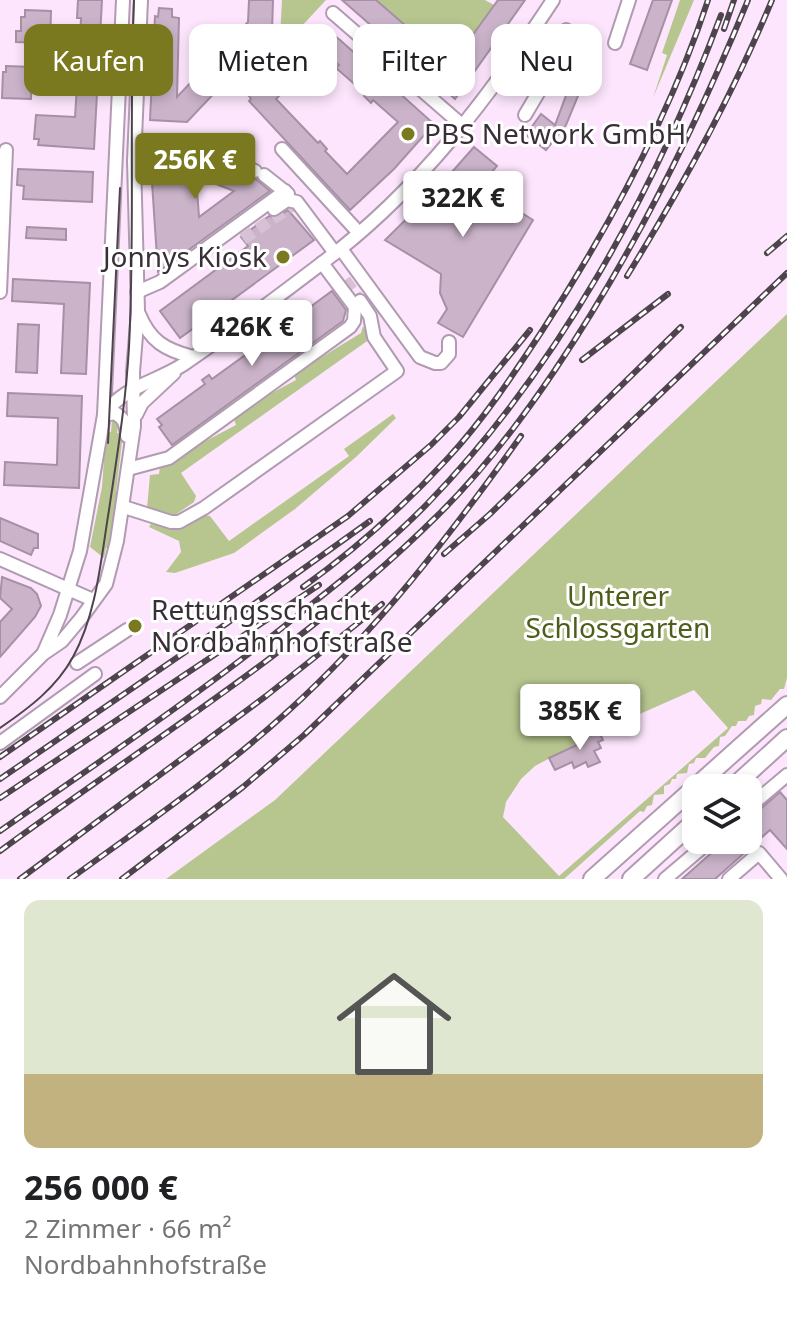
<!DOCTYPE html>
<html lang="de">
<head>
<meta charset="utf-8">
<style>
	body { margin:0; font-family:"Noto Sans",sans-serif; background:#f6f6f6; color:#202124; height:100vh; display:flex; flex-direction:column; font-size:30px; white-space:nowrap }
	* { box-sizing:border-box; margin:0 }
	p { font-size:26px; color:#757577 }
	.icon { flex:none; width:44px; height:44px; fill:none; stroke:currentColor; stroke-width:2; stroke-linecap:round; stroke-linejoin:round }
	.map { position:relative; height:879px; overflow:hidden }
	.panel { display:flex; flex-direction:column; background:#fff; flex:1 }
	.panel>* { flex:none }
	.banner { position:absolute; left:24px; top:24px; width:740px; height:72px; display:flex; gap:16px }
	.fabs { position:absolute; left:682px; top:774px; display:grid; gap:16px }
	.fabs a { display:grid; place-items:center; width:80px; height:80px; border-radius:16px; background:#fff; box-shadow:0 4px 12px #0003; font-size:40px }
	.price { position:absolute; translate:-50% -68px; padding:0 18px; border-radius:8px; background:#fff; color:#222; font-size:26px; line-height:52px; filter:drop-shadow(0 2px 4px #0008) }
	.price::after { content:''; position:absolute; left:50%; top:48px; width:24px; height:18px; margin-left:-12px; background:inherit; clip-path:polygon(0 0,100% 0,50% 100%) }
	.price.selected { background:#7a7920; color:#fff }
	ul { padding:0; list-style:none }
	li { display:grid; align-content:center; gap:16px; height:424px; padding:0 24px }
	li+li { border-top:2px solid #e0e0e0 }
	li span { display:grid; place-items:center; height:248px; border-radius:16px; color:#555 }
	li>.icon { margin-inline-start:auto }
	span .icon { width:144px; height:144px; fill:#fffc; stroke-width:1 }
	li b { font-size:34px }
	.pill { padding:0 28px; border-radius:16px; background:#fff; box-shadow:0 4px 12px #0003; font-size:28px; line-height:72px }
	.pill.selected { background:#7a7920; color:#fff }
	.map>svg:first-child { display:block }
	.green { fill:#b7c68f; fill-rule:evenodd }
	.building { fill:#cbb4ca; stroke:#a690a5; stroke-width:2; fill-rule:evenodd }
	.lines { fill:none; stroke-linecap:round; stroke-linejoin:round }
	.minor-tunnel { stroke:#d6c1d5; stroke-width:12; stroke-dasharray:12 6; stroke-linecap:butt }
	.minor-casing { stroke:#b19bb1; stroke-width:16 }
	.major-casing { stroke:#b19bb1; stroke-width:20 }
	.minor { stroke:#fff; stroke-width:12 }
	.major { stroke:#fff; stroke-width:16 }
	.tram { stroke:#4e444d; stroke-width:2 }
	.rail-casing { stroke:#4e444d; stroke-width:6 }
	.rail { stroke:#fff; stroke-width:3; stroke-dasharray:9; stroke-linecap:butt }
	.poi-dot { fill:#7a7920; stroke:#fff; stroke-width:3 }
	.labels { text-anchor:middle; stroke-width:6; stroke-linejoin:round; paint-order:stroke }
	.poi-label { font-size:28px; fill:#382f37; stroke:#fff; text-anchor:start }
	.park-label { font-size:28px; fill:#4f5d1b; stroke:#fff }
</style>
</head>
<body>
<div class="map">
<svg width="787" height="879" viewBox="0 0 787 879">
	<rect width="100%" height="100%" fill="#fde6fd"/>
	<g class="green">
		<polygon points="282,0 326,0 287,42 280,36"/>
		<polygon points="376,0 485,0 494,5 451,65"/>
		<polygon points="680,0 694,0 653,98 667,55 662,53"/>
		<path d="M 787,314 L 787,678 L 784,689 L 780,689 L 771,700 L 762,699 L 761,704 L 755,706 L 754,715 L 749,716 L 746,721 L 738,721 L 736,726 L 732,726 L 725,736 L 720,737 L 719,746 L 714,747 L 705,758 L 696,758 L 694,763 L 689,764 L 687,773 L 677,774 L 676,779 L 672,779 L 670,784 L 664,786 L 664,794 L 654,795 L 652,805 L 647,806 L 644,812 L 640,811 L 564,879 L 166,879 L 275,800 ZM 694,690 L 728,728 L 559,876 L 503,817 L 506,802 L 521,779 L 535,766 L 599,732 Z"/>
		<polygon points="363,326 370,339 181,473 196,496 194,502 175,515 147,508 150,475 159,474 160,465 236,425 234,419 253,403 296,380 294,374 361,333"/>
		<polygon points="393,414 396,418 356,457 295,509 234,553 175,573 166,572 181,552 179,541 149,527 151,524 175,528 203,515 210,516 229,541 349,456 344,449"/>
		<polygon points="112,420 119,421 117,433 123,434 116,491 117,509 110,548 106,548 104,558 90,547 102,487 106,432 111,432"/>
	</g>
	<g class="building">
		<polygon points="78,0 102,0 94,149 38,145 39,139 34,139 36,115 75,117 77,86 73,86 74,57 76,40 80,41 81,18 77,18"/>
		<polygon points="249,0 273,0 272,32 187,122 150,120 155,16 158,17 159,8 172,9 172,17 179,18 177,97 248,22"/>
		<polygon points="342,0 376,0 451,65 498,0 525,0 455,99"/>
		<polygon points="653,0 672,0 647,70 630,64"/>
		<polygon points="25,10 51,11 50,47 40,47 41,43 16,42 16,31 21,31 21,17 25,17"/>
		<path d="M 316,26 L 319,29 L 322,26 L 340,40 L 434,124 L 394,169 L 350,210 L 249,101 L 251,99 L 249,96 L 277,62 ZM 325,53 L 339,65 L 336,68 L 366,94 L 364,96 L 371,103 L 373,100 L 398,122 L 347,174 L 325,151 L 327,149 L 320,141 L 318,143 L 276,99 L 280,95 L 277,92 L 290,79 L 293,82 L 303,71 L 301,68 L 314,55 L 316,58 Z"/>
		<polygon points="6,66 32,67 31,99 2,98 3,72 6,72"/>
		<polygon points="567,79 583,84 566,125 546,150 526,135 541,114 555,125 568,90 563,88"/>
		<polygon points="474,147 497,166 482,184 508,207 509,205 533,220 463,337 438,323 447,309 440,293 441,274 385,240 437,189"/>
		<path d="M 157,151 L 210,161 L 257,180 L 270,191 L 158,272 L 150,153 ZM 196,176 L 234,191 L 199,217 Z"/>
		<polygon points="18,169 93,172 92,202 23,199 24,186 17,185"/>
		<polygon points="288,210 314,240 180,338 160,311 248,246 241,237 269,216 276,218"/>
		<polygon points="27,227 66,229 66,240 26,238"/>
		<polygon points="13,279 90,283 86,374 61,373 64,304 12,301"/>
		<polygon points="332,291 346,310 343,321 172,445 159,427 162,425 157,419 205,384 202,380 209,375 212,379 273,335 270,331 278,326 280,329"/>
		<polygon points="18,324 39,325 37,373 16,372"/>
		<polygon points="8,393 82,396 79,488 4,485 5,462 57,465 58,418 7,416"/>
		<polygon points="0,518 38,534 38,548 34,548 31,555 0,541"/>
		<polygon points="2,577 31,588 37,594 41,606 35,617 0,657 0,622 12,609 0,598"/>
		<polygon points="597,728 603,740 598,742 601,748 594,751 600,762 588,767 586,762 574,768 572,762 555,770 549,758 577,745 574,739"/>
		<polygon points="780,792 787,800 787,849 770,830 715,879 682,879 726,840 748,840 748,820"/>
	</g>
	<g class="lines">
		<g class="minor-tunnel">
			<polyline points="243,239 293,205"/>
			<polyline points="345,280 360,301"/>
		</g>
		<defs>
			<g id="minor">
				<polyline points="333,13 463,126"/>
				<polyline points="615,43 629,0"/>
				<polyline points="525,115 551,71 556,50 566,30"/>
				<polyline points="135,143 152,144"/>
				<polyline points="162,144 213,152 255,171"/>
				<polyline points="282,149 359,233"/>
				<polyline points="264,175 288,194"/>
				<polyline points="274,209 287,200 297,202 335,253"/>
				<polyline points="341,249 420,357 435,363 441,363 449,354 449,342"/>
				<polyline points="0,292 6,150"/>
				<polyline points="137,292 160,282 285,191"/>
				<path d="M 139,314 C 150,341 165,350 193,357"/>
				<path d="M 104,415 C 123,386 157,382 184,364 C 233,331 280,295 326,260 C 419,190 490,96 553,0"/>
				<path d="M 104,415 L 115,413 C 125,419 126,425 127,436"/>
				<polyline points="136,415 142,403 174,373"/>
				<polyline points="128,469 169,458 350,327 354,321 355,307 322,263"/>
				<polyline points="124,507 171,522 179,522 204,508 397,371 374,337 370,316 360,301"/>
				<polyline points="0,559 93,600"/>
				<polyline points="44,652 60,615 80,551 104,415 123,0"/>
				<polyline points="77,663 127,630"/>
				<polyline points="0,697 43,654 62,641 82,617 106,584 117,541 134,426 133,372 138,311 134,161 141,0"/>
				<polyline points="0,743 95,674"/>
				<polyline points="748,808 787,775"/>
				<polyline points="665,879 711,840"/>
				<polyline points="729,879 759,853 781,879"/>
			</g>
			<g id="major">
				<polyline points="732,788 787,738"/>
				<polyline points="592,879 787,705"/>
				<polyline points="631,879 696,820"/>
			</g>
		</defs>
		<use href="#minor" class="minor-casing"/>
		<use href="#major" class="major-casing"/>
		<use href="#minor" class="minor"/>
		<use href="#major" class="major"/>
		<g class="tram">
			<polyline points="108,443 120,188"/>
			<path d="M 0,728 C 29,708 56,688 73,657 C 97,613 101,558 109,510 C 117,456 126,401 129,347 C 135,231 129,115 134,0"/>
		</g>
		<defs>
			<g id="rail">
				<polyline points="724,29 734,0"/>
				<polyline points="767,253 787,236"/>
				<path d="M 627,276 C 682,187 732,97 772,0"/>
				<polyline points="582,360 668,294"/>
				<polyline points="444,554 490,514 681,327"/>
				<path d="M 303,587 C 356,549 404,506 448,458 C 484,419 513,375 542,331 C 608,229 670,116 708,0"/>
				<polyline points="0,757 348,516 431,445 459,417 530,330"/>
				<polyline points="0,779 226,624 370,521"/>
				<polyline points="0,798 319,585"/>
				<path d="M 0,831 C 106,757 213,685 313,603 C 352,572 392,540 427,504 C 557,370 656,189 721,15"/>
				<path d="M 0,851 C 149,741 304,648 437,516 C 482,472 520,422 555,370 C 633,254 695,129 748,0"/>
				<polyline points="20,879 266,696 382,604"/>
				<path d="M 70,879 C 143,826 219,774 286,713 C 377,631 450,535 521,436"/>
				<polyline points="122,879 243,787 304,735 787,273"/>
			</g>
		</defs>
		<use href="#rail" class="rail-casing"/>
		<use href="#rail" class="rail"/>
	</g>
	<g class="poi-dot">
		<circle cx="408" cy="134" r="8"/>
		<circle cx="283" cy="257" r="8"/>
		<circle cx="135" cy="626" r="8"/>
	</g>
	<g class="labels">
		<g class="poi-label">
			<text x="424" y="144">PBS Network GmbH</text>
			<text x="267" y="267" text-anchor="end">Jonnys Kiosk</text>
			<text x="151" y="620">Rettungsschacht<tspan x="151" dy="32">Nordbahnhofstraße</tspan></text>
		</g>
		<g class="park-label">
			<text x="618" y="606">Unterer<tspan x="618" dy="32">Schlossgarten</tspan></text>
		</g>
	</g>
</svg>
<div class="fabs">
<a><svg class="icon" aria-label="layers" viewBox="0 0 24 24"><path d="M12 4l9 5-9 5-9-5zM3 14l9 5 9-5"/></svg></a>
</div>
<b class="price selected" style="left:195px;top:201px">256K €</b>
<b class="price" style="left:463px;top:239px">322K €</b>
<b class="price" style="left:252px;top:368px">426K €</b>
<b class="price" style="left:580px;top:752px">385K €</b>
<div class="banner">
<a class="pill selected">Kaufen</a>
<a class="pill">Mieten</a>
<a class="pill">Filter</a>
<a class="pill">Neu</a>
</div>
</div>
<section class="panel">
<ul>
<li><span style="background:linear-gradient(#dfe7d0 70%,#c2b280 0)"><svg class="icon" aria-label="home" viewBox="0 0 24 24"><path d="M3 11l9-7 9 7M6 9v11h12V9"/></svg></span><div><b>256 000 €</b><p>2 Zimmer · 66 m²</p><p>Nordbahnhofstraße</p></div></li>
</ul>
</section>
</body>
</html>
